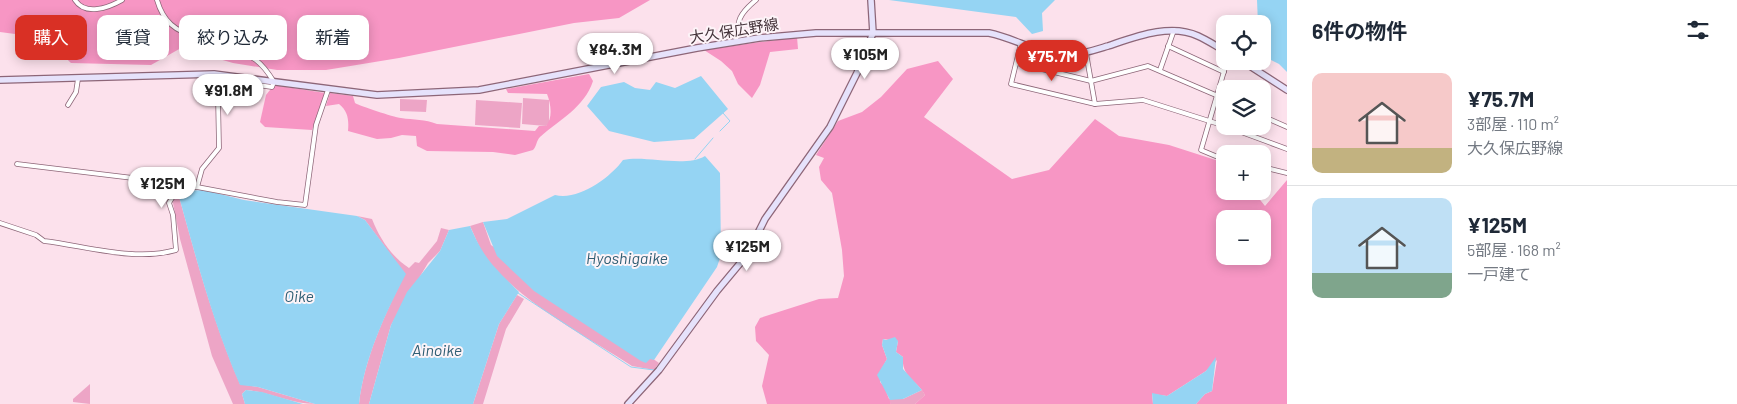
<!DOCTYPE html>
<html lang="ja">
<head>
<meta charset="utf-8">
<style>
	body { margin:0; font-family:Barlow,"Noto Sans JP",sans-serif; background:#f2f2f3; color:#1f2937; height:100vh; display:flex; flex-direction:column; font-size:19px; white-space:nowrap }
	* { box-sizing:border-box; margin:0 }
	p { font-size:16px; color:#747a83 }
	.icon { flex:none; width:28px; height:28px; fill:none; stroke:currentColor; stroke-width:2; stroke-linecap:round; stroke-linejoin:round }
	.map { position:relative; flex:1; overflow:hidden }
	.details { display:flex; flex-direction:column; background:#fff; width:450px }
	.details>* { flex:none }
	.guide { position:absolute; left:15px; top:15px; width:475px; height:45px; display:flex; gap:10px }
	.buttons { position:absolute; left:1216px; top:15px; display:grid; gap:10px }
	.buttons a { display:grid; place-items:center; width:55px; height:55px; border-radius:10px; background:#fff; box-shadow:0 2px 12px #0003; font-size:25px }
	.price { position:absolute; translate:-50% -42px; padding:0 11px; border-radius:18px; background:#fff; color:#222; font-size:16px; line-height:32px; filter:drop-shadow(0 1px 2px #0008) }
	.price::after { content:''; position:absolute; left:50%; top:30px; width:15px; height:11px; margin-left:-8px; background:inherit; clip-path:polygon(0 0,100% 0,50% 100%) }
	.price.selected { background:#d93025; color:#fff }
	ul { padding:0; list-style:none }
	li { display:flex; align-items:center; gap:15px; height:125px; padding:0 25px }
	li+li { border-top:1px solid #e0e1e3 }
	li span { display:grid; place-items:center; flex:none; width:140px; height:100px; border-radius:10px; color:#555 }
	li>.icon { margin-inline-start:auto }
	span .icon { width:60px; height:60px; fill:#fffc; stroke-width:1 }
	li b { font-size:21px }
	h2 { display:flex; justify-content:space-between; align-items:center; height:60px; padding:0 25px; font-size:21px }
	.chip { padding:0 18px; border-radius:10px; background:#fff; box-shadow:0 2px 12px #0003; font-size:18px; line-height:45px }
	.chip.selected { background:#d93025; color:#fff }
	main { display:flex; flex:1; min-height:0 }
	.map>svg:first-child { display:block }
	.green { fill:#eda5c6 }
	.forest { fill:#f796c4; fill-rule:evenodd }
	.water { fill:#95d4f3 }
	.lines { fill:none; stroke-linecap:round; stroke-linejoin:round }
	.stream { stroke:#95d4f3; stroke-width:1 }
	.street-casing { stroke:#8d6678; stroke-width:5.5 }
	.secondary-casing { stroke:#8d6678; stroke-width:8 }
	.street { stroke:#fff; stroke-width:4 }
	.secondary { stroke:#e6e2fb; stroke-width:5.5 }
	.labels { text-anchor:middle; stroke-width:4; stroke-linejoin:round; paint-order:stroke }
	.street-label { font-size:15px; fill:#45343b; stroke:#fdf4f8 }
	.water-label { font-size:16px; font-style:italic; fill:#2f5e74; stroke:#fdf4f8 }
</style>
</head>
<body>
<main>
<div class="map">
<svg width="1287" height="404" viewBox="0 0 1287 404">
	<rect width="100%" height="100%" fill="#fce1ec"/>
	<g class="green">
		<polygon points="523,98 549,100 549,123 546,126 522,124"/>
		<polygon points="400,99 427,100 426,112 400,111"/>
		<polygon points="476,100 522,103 520,128 475,125"/>
		<path d="M 178,193 C 196,258 213,322 240,384 L 258,387 L 315,404 C 291,404 270,392 246,390 L 242,394 L 245,404 L 233,404 L 212,356 L 180,239 L 173,203 L 174,197 Z"/>
		<path d="M 357,216 L 372,219 C 380,239 391,256 409,268 L 415,262 L 419,263 L 437,241 L 441,228 L 449,230 L 440,251 L 428,263 L 391,325 L 369,404 L 359,404 C 364,359 385,314 405,274 L 365,220 Z"/>
		<path d="M 483,222 L 491,245 L 659,363 L 654,370 L 632,366 C 584,335 528,307 490,263 C 480,252 476,238 470,226 Z"/>
		<polygon points="517,295 524,299 506,329 483,404 473,404 499,324"/>
		<polygon points="90,384 90,404 73,402 73,399"/>
		<polygon points="922,390 925,395 915,404 891,404 888,399 903,399"/>
	</g>
	<g class="forest">
		<polygon points="0,0 650,0 619,18 574,23 399,58 326,70 277,70 233,63 181,48 151,65 71,63 45,38 0,32"/>
		<polygon points="797,37 798,49 770,52 760,85 752,98 738,84 732,71 721,61 704,50"/>
		<path d="M 938,61 L 953,79 L 924,117 L 1012,179 L 1049,170 L 1095,119 L 1119,136 L 1169,145 L 1225,163 L 1225,191 L 1253,191 L 1265,206 L 1287,180 L 1287,404 L 1196,404 L 1205,394 L 1212,391 L 1217,360 L 1206,371 L 1167,396 L 1152,394 L 1153,404 L 915,404 L 925,395 C 917,380 901,377 903,357 L 896,352 L 898,341 L 883,339 L 882,345 L 887,359 L 881,370 L 880,382 L 884,386 L 891,404 L 767,404 L 762,386 L 769,355 L 756,341 L 755,327 L 760,318 L 819,299 L 838,298 L 844,276 L 842,250 L 832,193 L 821,180 L 819,167 L 824,158 L 816,155 L 838,121 L 862,112 L 881,97 L 907,69 ZM 1225,219 L 1262,219 L 1262,256 L 1225,256 Z"/>
		<path d="M 589,74 L 593,81 C 584,108 560,119 540,137 C 536,141 537,146 533,150 L 515,155 L 493,152 L 427,151 L 417,146 L 416,136 L 402,135 L 391,138 L 377,139 L 348,131 C 349,120 348,111 339,104 L 326,106 L 330,93 L 353,96 L 355,103 C 360,106 393,117 401,118 C 414,120 425,119 437,124 L 535,131 L 539,126 L 546,126 C 553,118 551,104 547,94 L 508,93 L 506,89 Z"/>
		<polygon points="274,85 325,93 312,130 265,127 260,122 266,95"/>
	</g>
	<g class="water">
		<polygon points="889,0 1055,0 1042,13 1043,31 1032,34 1016,17"/>
		<polygon points="1257,0 1287,0 1287,72 1279,64 1263,56 1262,24 1258,24"/>
		<polygon points="701,76 728,109 694,139 654,142 609,131 587,106 601,87 624,82 635,88 650,90 656,82 675,88"/>
		<path d="M 705,156 L 720,173 L 721,255 L 717,267 L 654,360 L 650,359 L 646,363 L 641,361 L 534,291 L 497,256 L 483,222 L 507,219 L 555,195 C 578,201 610,178 623,160 C 646,155 685,168 705,156 Z"/>
		<path d="M 204,190 L 244,200 L 357,216 L 365,220 L 406,274 C 385,314 364,359 359,404 L 315,404 L 258,387 L 240,385 C 213,323 196,258 178,193 L 181,191 Z"/>
		<path d="M 470,226 C 484,259 494,267 519,292 L 499,324 L 473,404 L 369,404 L 391,325 L 407,292 L 440,251 L 449,230 Z"/>
		<polygon points="895,337 898,341 896,352 903,357 903,369 922,390 903,399 890,400 877,375 887,359 882,345 883,339 886,340"/>
		<polygon points="1216,357 1212,391 1205,394 1196,404 1153,404 1152,393 1167,396 1206,371"/>
		<polygon points="246,390 262,392 303,404 245,404 242,394"/>
	</g>
	<g class="lines">
		<g class="stream">
			<polyline points="720,131 730,121 723,113"/>
			<polyline points="695,159 713,138"/>
			<polyline points="518,293 631,367 654,370"/>
		</g>
		<defs>
			<g id="street">
				<path d="M 75,0 C 85,16 108,8 122,0"/>
				<path d="M 157,0 C 163,21 175,32 197,36 C 202,37 209,37 213,38 C 219,41 222,47 229,49 C 252,54 262,62 274,82 L 272,87 L 230,81 L 218,97 L 219,148 L 202,169 L 197,187"/>
				<path d="M 736,42 C 738,20 738,15 756,0"/>
				<polyline points="1021,43 1011,84 1095,104 1143,100 1225,126"/>
				<polyline points="1168,46 1224,72"/>
				<polyline points="1086,53 1095,104"/>
				<polyline points="1017,63 1091,81 1148,66 1225,99"/>
				<polyline points="1160,70 1174,30"/>
				<polyline points="68,105 76,92 78,79"/>
				<polyline points="1262,116 1287,127"/>
				<polyline points="1225,126 1287,149"/>
				<polyline points="1225,160 1201,150 1227,61"/>
				<polyline points="17,164 166,182 184,188 197,187 277,202 305,205 316,125 328,90"/>
				<polyline points="1262,167 1287,173"/>
				<path d="M 0,223 L 36,235 L 44,241 C 86,246 135,262 176,250 L 173,215 L 169,203 L 179,186"/>
			</g>
			<g id="secondary">
				<polyline points="1242,61 1287,90"/>
				<path d="M 0,80 L 214,74 L 377,95 L 479,90 L 697,48 L 759,38 L 816,33 L 989,33 C 1015,38 1040,55 1067,55 C 1081,55 1095,50 1108,46 C 1135,37 1170,23 1198,36 C 1207,40 1216,46 1225,51"/>
				<polyline points="628,404 659,370 717,291 747,255 765,219 830,127 857,73 873,33 871,0"/>
			</g>
		</defs>
		<use href="#street" class="street-casing"/>
		<use href="#secondary" class="secondary-casing"/>
		<use href="#street" class="street"/>
		<use href="#secondary" class="secondary"/>
	</g>
	<g class="labels">
		<g class="street-label">
			<text transform="translate(734 31) rotate(-9)" y="5">大久保広野線</text>
		</g>
		<g class="water-label">
			<text x="627" y="264">Hyoshigaike</text>
			<text x="299" y="302">Oike</text>
			<text x="437" y="356">Ainoike</text>
		</g>
	</g>
</svg>
<div class="buttons">
<a><svg class="icon" aria-label="locate" viewBox="0 0 24 24"><circle cx="12" cy="12" r="6"/><path d="M12 2v4M12 18v4M2 12h4M18 12h4"/></svg></a>
<a><svg class="icon" aria-label="layers" viewBox="0 0 24 24"><path d="M12 4l9 5-9 5-9-5zM3 14l9 5 9-5"/></svg></a>
<a>+</a>
<a>−</a>
</div>
<b class="price" style="left:615px;top:75px">¥84.3M</b>
<b class="price" style="left:865px;top:80px">¥105M</b>
<b class="price selected" style="left:1052px;top:82px">¥75.7M</b>
<b class="price" style="left:228px;top:116px">¥91.8M</b>
<b class="price" style="left:162px;top:209px">¥125M</b>
<b class="price" style="left:747px;top:272px">¥125M</b>
<div class="guide">
<a class="chip selected">購入</a>
<a class="chip">賃貸</a>
<a class="chip">絞り込み</a>
<a class="chip">新着</a>
</div>
</div>
<section class="details">
<h2>6件の物件<svg class="icon" aria-label="filters" viewBox="0 0 24 24"><path d="M4 7h16M4 17h16"/><circle cx="9" cy="7" r="2"/><circle cx="15" cy="17" r="2"/></svg></h2>
<ul>
<li><span style="background:linear-gradient(#f6c9c9 75%,#c2b280 0)"><svg class="icon" aria-label="home" viewBox="0 0 24 24"><path d="M3 11l9-7 9 7M6 9v11h12V9"/></svg></span><div><b>¥75.7M</b><p>3部屋 · 110 m²</p><p>大久保広野線</p></div></li>
<li><span style="background:linear-gradient(#bfe0f5 75%,#7fa58c 0)"><svg class="icon" aria-label="home" viewBox="0 0 24 24"><path d="M3 11l9-7 9 7M6 9v11h12V9"/></svg></span><div><b>¥125M</b><p>5部屋 · 168 m²</p><p>一戸建て</p></div></li>
</ul>
</section>
</main>
</body>
</html>
